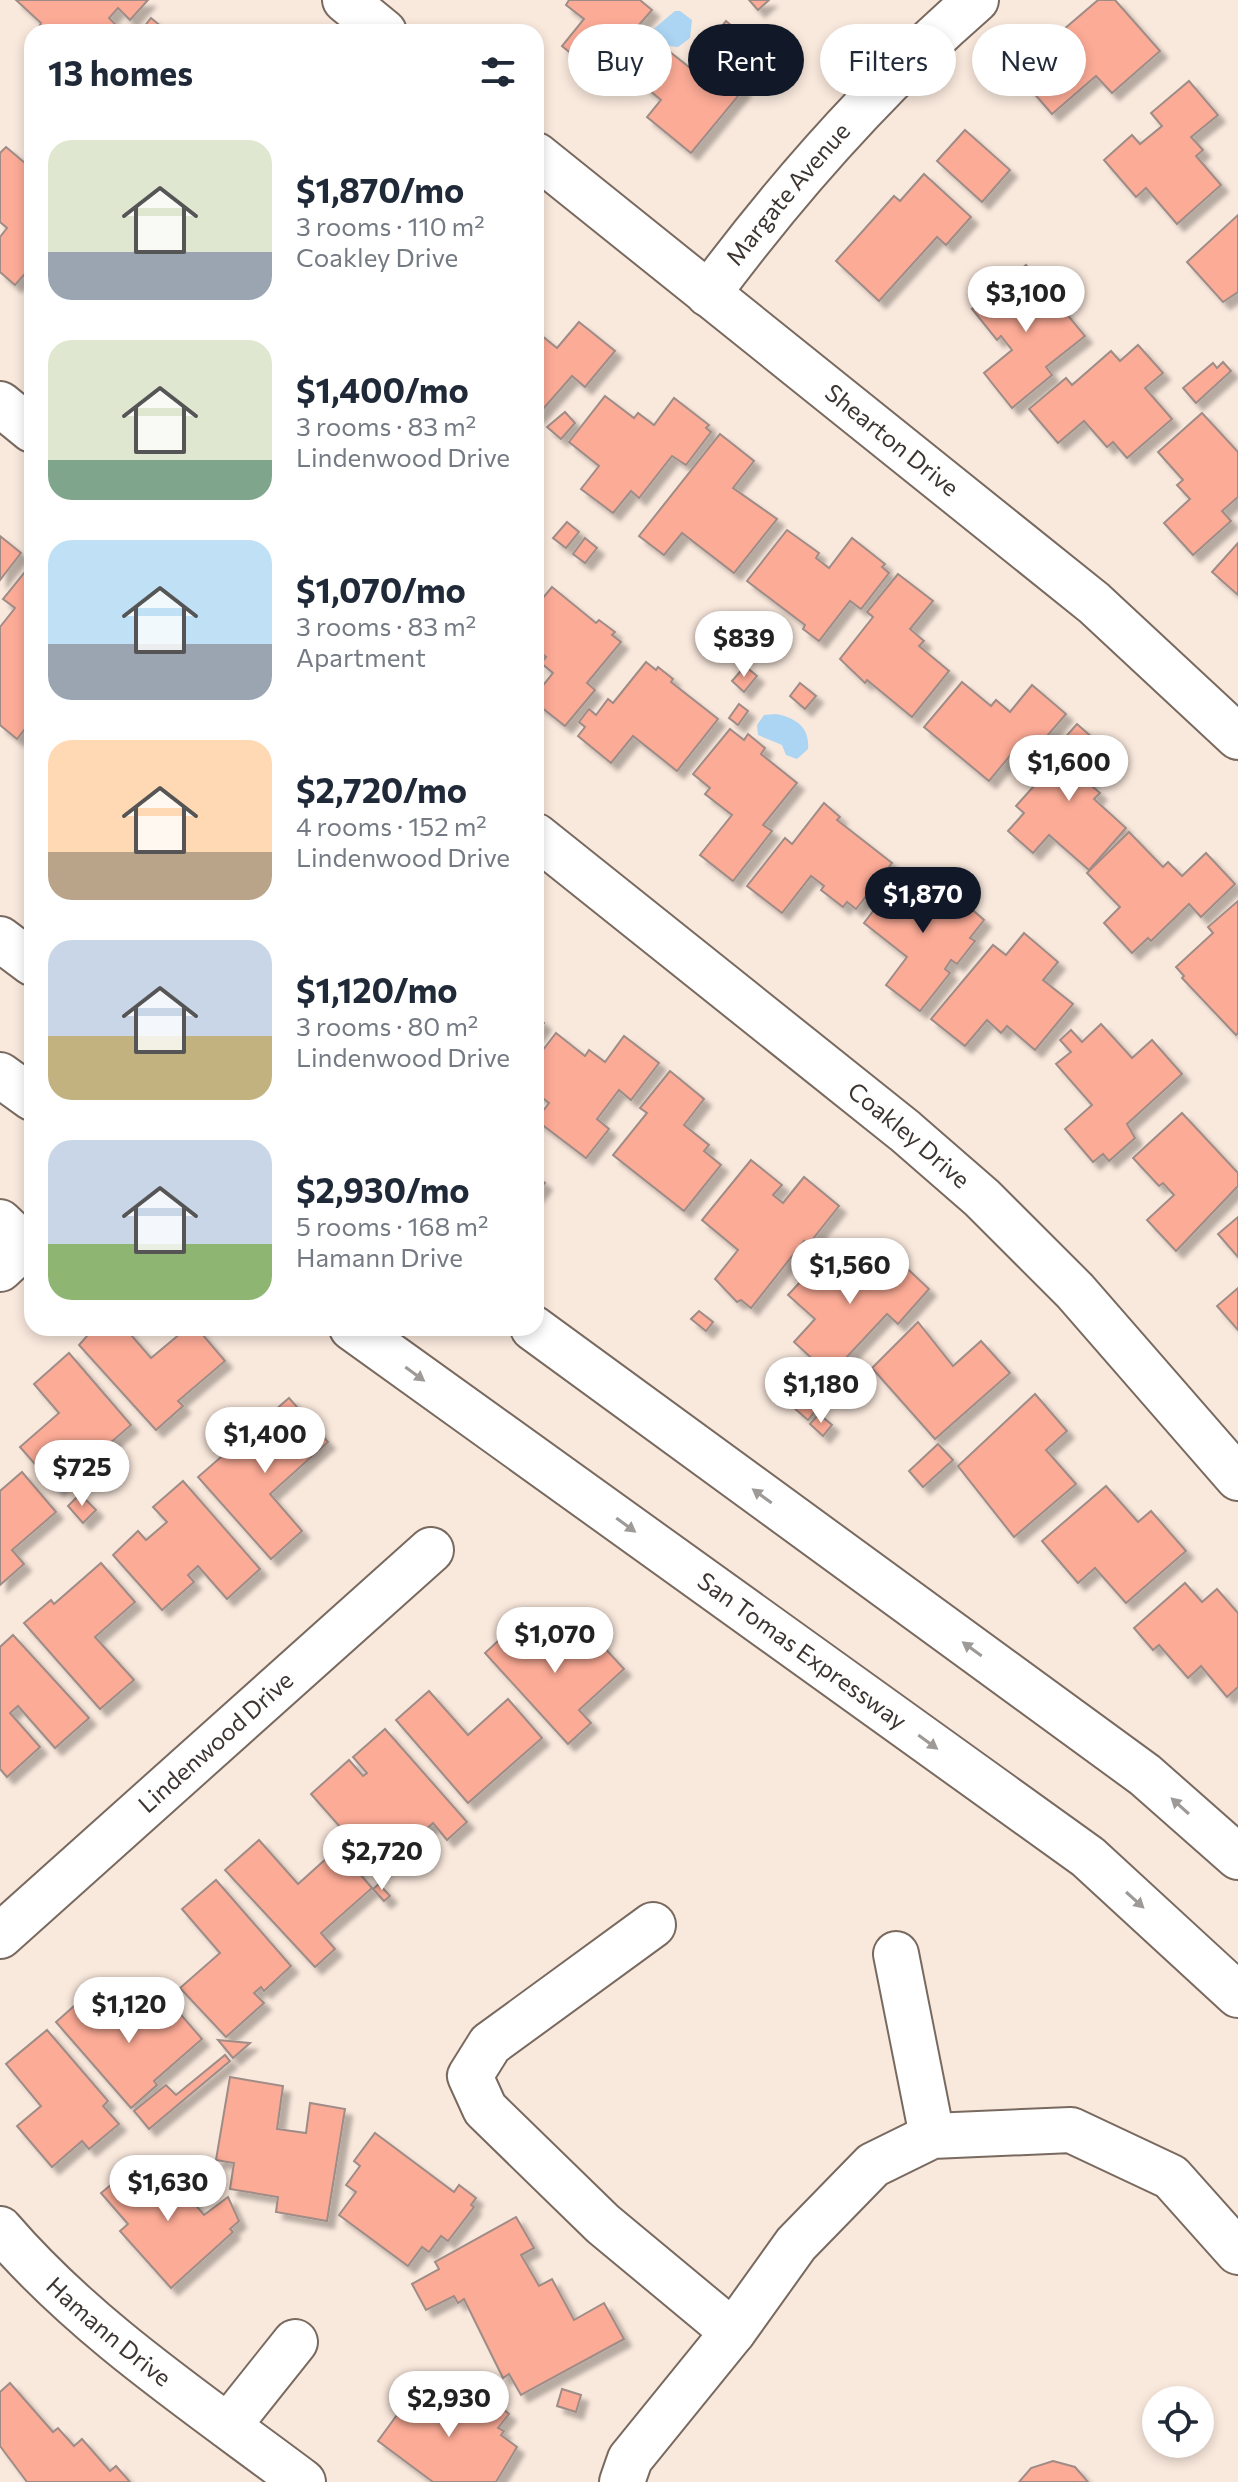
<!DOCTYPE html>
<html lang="en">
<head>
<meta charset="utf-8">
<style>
	body { margin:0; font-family:Commissioner,sans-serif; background:#f2f2f3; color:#1f2937; height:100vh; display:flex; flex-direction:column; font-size:30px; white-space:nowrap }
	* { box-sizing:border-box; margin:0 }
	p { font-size:26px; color:#747a83 }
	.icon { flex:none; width:44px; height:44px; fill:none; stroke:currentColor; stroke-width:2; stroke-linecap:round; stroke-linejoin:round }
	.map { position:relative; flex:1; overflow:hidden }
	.sheet { position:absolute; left:24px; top:24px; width:520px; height:1312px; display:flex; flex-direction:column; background:#fff; border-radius:24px; box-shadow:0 4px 12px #0003 }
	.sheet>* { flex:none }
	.banner { position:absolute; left:568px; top:24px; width:550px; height:72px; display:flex; gap:16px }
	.buttons { position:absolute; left:1142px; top:2386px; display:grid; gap:16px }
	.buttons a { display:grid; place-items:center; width:72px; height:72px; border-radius:50%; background:#fff; box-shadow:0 4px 12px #0003; font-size:40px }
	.price { position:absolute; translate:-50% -68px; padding:0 18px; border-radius:28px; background:#fff; color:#222; font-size:26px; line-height:52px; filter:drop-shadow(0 2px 4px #0008) }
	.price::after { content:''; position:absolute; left:50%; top:48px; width:24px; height:18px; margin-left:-12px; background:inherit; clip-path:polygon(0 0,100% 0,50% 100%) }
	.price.on { background:#111827; color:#fff }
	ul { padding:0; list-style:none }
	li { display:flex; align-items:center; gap:24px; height:200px; padding:0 24px }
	li span { display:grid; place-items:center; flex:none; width:224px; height:160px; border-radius:24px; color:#555 }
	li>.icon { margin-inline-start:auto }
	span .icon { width:96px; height:96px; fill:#fffc; stroke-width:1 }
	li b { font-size:34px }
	h2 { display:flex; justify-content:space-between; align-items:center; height:96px; padding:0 24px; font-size:34px }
	.chip { padding:0 28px; border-radius:36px; background:#fff; box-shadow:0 4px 12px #0003; font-size:28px; line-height:72px }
	.chip.on { background:#111827; color:#fff }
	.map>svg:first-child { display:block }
	.water { fill:#acd5f3 }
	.building { fill:#fcab96; stroke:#9f8c87; stroke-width:2; filter:url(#shadow) }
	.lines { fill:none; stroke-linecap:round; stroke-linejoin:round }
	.minor-casing { stroke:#796a60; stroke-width:48 }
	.highway-casing { stroke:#796a60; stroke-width:48 }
	.minor { stroke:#fff; stroke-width:44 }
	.highway { stroke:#fff; stroke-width:44 }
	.oneway { fill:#9e9a98 }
	.labels { text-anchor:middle; stroke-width:7; stroke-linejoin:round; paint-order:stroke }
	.street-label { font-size:24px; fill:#3c3531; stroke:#f9e8dc }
</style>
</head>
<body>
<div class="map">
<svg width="1238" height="2482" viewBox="0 0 1238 2482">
	<defs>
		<filter id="shadow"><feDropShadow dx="7" dy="7" stdDeviation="2" flood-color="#0004"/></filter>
	</defs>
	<rect width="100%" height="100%" fill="#f9e8dc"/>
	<g class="water">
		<polygon points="675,11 680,11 692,20 690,38 678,47 669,46 648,70 641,71 630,55 645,36"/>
		<path d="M 776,714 C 796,718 810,727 808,749 L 797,759 L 786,755 L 782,745 L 758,735 L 757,725 L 764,715 Z"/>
	</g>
	<g class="building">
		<polygon points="16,0 148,0 130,20 118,8 109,18 118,27 114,32 37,32 41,23"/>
		<polygon points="569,0 640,0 652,10 596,74 562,46 584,19 566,5"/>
		<polygon points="749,0 769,0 758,10"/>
		<polygon points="1098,0 1115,0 1160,51 1112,93 1096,76 1052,114 1019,76 1046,53 1042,48"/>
		<polygon points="151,18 168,32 140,32"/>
		<polygon points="726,21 765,53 739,85 744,89 691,153 647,117 661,100 643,85 670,52 689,67"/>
		<polygon points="1189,81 1218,115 1191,137 1203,150 1196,156 1221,185 1177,224 1146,188 1136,197 1104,160 1132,135 1140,144 1162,126 1151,113"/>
		<polygon points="965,130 1010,170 982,202 937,161"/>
		<polygon points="6,147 32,169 32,266 15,285 0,272 0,237 7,228 0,222 0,153"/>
		<polygon points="924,174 971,217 946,245 937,237 879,301 836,261 894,196 900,201"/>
		<polygon points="1238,215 1238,292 1223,302 1187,262"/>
		<polygon points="1026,265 1085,336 1046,367 1052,375 1012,408 984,373 1012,350 1001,336 997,340 972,309"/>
		<polygon points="579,322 615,351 585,387 572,376 536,417 536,331 557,348"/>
		<polygon points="1138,345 1163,373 1145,388 1172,419 1127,458 1113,442 1107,447 1084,421 1058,443 1029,409 1066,378 1072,385 1111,351 1120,361"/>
		<polygon points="1223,362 1231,371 1196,403 1183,388 1213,363 1217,368"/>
		<polygon points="605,396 634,418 638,413 654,425 674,398 709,425 706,428 711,432 686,465 672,456 639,498 631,491 613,513 581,489 599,466 569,442"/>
		<polygon points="565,412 575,423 561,439 547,427"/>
		<polygon points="1202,413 1238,452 1238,497 1222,511 1231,521 1193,555 1164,523 1190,499 1177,485 1183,480 1158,452"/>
		<polygon points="720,434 754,461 733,488 777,519 734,573 682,533 664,555 639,536"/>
		<polygon points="567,522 579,532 566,548 553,538"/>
		<polygon points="787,530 819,553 816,558 829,568 852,538 885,564 882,567 889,573 861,609 850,601 819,641 803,629 805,625 747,581"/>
		<polygon points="0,536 21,553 0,580"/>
		<polygon points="585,538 597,548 585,563 573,554"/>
		<polygon points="1238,543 1238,595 1212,572"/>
		<polygon points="32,563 32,720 17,739 0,725 0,627 15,608 3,599"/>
		<polygon points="898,574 933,601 910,629 924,641 919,646 949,671 912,717 867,680 865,683 840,659 873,617 867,612"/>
		<polygon points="552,587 596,623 599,620 615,632 612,635 621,642 587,683 595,690 565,726 536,703 536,694 553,673 541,663 546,657 536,649 536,606"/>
		<polygon points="646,662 656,670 658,667 673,679 671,682 718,719 677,771 633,736 611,763 578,736 585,727 579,722 589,709 596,715 608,699 613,703"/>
		<polygon points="745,666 757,676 744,692 732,681"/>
		<polygon points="962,682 991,706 996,700 1010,712 1032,685 1066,714 1035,750 1023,740 989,781 924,727"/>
		<polygon points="800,683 816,696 805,709 790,696"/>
		<polygon points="739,704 748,711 738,725 729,718"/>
		<polygon points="1077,724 1111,754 1086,781 1100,793 1094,799 1126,828 1089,870 1049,835 1033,853 1008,831 1024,813 1016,806 1052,766 1045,760"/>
		<polygon points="730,729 744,740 748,734 765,748 761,754 797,783 763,825 772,831 733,881 700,855 732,815 705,794 710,788 693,774"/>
		<polygon points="824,803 840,817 837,820 892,863 856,909 847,902 843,907 821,890 824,886 811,876 782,913 747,886 785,838 792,844"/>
		<polygon points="1129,832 1163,867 1168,862 1182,876 1206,853 1235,884 1201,917 1189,904 1151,941 1148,938 1132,953 1104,923 1120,907 1087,873"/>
		<polygon points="905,869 935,892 942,883 984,920 970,938 975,941 957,964 951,960 945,969 950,973 920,1011 886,985 907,957 864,923"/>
		<polygon points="1238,901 1238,1033 1236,1035 1182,978 1184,976 1176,967 1213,933 1208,927"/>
		<polygon points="1024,933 1058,962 1043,980 1073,1004 1035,1050 1007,1026 1001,1033 987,1020 965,1046 931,1019 993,945 1006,955"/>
		<polygon points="536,1017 544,1023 536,1035"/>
		<polygon points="1101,1024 1132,1058 1152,1040 1182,1074 1127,1124 1135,1138 1109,1161 1103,1154 1093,1162 1065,1129 1092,1105 1056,1064 1071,1052 1060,1040 1071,1030 1082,1042"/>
		<polygon points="556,1033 585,1056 589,1050 605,1062 624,1036 659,1063 631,1100 619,1090 597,1119 609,1129 586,1158 536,1120 549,1103 536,1093 536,1059"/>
		<polygon points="670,1071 704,1099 684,1125 709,1145 704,1151 721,1165 684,1211 613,1155 647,1113 640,1108"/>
		<polygon points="1182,1113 1238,1173 1238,1186 1176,1251 1147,1220 1174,1195 1163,1183 1159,1186 1133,1158"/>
		<polygon points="751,1160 782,1185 773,1195 783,1203 804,1177 839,1206 808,1245 804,1241 751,1308 741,1300 737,1302 715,1279 738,1250 702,1220"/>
		<polygon points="536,1176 545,1183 536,1195"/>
		<polygon points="1238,1217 1238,1257 1218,1234"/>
		<polygon points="828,1252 843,1266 849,1260 874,1282 896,1258 929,1289 898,1324 887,1314 830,1375 794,1342 815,1319 788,1295"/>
		<polygon points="1238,1288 1238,1330 1217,1306"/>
		<polygon points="699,1311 713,1322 706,1331 691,1319"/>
		<polygon points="918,1322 953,1366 981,1341 1010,1373 935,1439 872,1368"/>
		<polygon points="94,1328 125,1328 151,1358 187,1328 197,1328 225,1361 178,1401 183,1406 156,1430 79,1345"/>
		<polygon points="69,1353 131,1425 57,1489 20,1447 59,1413 34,1384"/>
		<polygon points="1035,1394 1067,1431 1046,1450 1076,1484 1014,1537 958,1466"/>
		<polygon points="289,1398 328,1442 270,1494 302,1531 271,1559 198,1477"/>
		<polygon points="801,1400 815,1411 808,1420 794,1408"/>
		<polygon points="819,1414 832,1425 823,1436 810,1424"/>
		<polygon points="938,1444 953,1460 923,1487 909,1471"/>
		<polygon points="22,1472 56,1512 12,1550 24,1564 0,1585 0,1491"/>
		<polygon points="183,1481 260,1569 227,1599 198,1566 188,1575 194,1582 162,1610 113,1555 138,1531 146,1540 167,1522 153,1507"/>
		<polygon points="1106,1486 1138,1522 1151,1511 1186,1551 1126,1603 1095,1568 1078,1583 1042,1541"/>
		<polygon points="80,1494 96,1510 83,1523 68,1506"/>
		<polygon points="101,1563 135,1602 95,1637 134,1680 100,1709 24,1623 51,1600 54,1604"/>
		<polygon points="1185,1583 1202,1602 1217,1589 1238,1613 1238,1687 1227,1697 1201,1666 1188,1678 1159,1645 1153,1650 1134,1628"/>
		<polygon points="524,1617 560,1657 589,1631 624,1669 579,1710 591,1723 568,1744 485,1653"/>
		<polygon points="13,1635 89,1718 55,1748 18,1706 10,1713 40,1747 7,1777 0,1769 0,1647"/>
		<polygon points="429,1691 468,1735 508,1699 542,1738 468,1803 396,1720"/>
		<polygon points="385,1729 467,1822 447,1840 433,1823 379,1871 311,1794 349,1760 363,1776 367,1773 353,1757"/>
		<polygon points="259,1840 298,1884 337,1849 341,1853 347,1848 359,1861 353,1866 372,1888 321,1933 335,1949 315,1967 225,1870"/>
		<polygon points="216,1880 291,1966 264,1991 261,1987 254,1993 264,2003 226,2037 180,1988 220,1953 182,1909"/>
		<polygon points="379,1884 390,1896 384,1901 373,1889"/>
		<polygon points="91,1991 130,2036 169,2001 202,2039 154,2081 157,2085 131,2108 56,2022"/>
		<polygon points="47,2030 108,2101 103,2106 119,2124 89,2149 82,2141 52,2167 17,2126 41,2106 6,2064"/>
		<polygon points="218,2040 250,2043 233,2058"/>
		<polygon points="225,2055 230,2061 149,2129 134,2111 166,2085 176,2095"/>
		<polygon points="230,2077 283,2086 277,2129 306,2133 310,2103 345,2109 327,2221 276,2212 278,2197 230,2189 234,2163 216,2160"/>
		<polygon points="375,2133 454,2192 459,2185 476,2198 471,2205 474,2207 448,2241 441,2236 429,2252 422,2247 408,2266 339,2215 356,2192 346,2185 360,2166 354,2161"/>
		<polygon points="142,2159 168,2190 176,2182 204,2215 228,2197 239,2221 230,2229 233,2232 171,2288 120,2231 128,2224 101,2193"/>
		<polygon points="516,2217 534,2248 521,2255 539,2286 552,2279 574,2320 604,2303 624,2339 521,2395 509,2374 503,2378 464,2299 458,2303 454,2296 426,2310 412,2284 439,2269 435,2262"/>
		<polygon points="421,2382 467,2416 474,2409 480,2414 490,2399 509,2414 498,2428 504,2431 501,2435 517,2447 496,2482 433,2482 378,2441"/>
		<polygon points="10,2383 53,2432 58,2428 74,2446 82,2439 110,2471 116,2466 130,2482 27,2482 0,2446 0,2392"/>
		<polygon points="562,2389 581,2395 576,2412 557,2406"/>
		<polygon points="1053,2461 1075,2467 1088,2482 1019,2482 1031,2468"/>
	</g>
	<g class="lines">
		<defs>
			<g id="minor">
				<polyline points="345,0 384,32"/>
				<path id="s1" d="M 536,155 L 1094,603 L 1238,737"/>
				<path id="s2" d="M 708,294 C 789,185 874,89 976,0"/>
				<polyline points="0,404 32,430"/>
				<path id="s3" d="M 536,836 L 905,1131 L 982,1198 L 1075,1291 L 1238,1478"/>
				<polyline points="0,1222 25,1246 0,1269"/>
				<polyline points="653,1925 490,2044 470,2076 485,2109 603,2224 733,2332"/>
				<path id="s4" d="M 0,1936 L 431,1550"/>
				<polyline points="896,1954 932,2136"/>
				<path id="s5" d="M 0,2229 C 86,2329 198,2403 303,2482"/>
				<polyline points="228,2426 295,2342"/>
				<polyline points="622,2482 630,2459 733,2332 796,2244 873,2165 932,2136 1071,2130 1171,2177 1238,2252"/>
			</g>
			<g id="highway">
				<polyline points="0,939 32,963"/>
				<polyline points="0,1075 32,1098"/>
				<path id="s6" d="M 352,1328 L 1088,1857 L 1238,1995"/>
				<polyline points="533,1328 1145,1775 1238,1857"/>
			</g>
		</defs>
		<use href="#minor" class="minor-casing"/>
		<use href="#highway" class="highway-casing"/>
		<use href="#minor" class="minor"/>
		<use href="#highway" class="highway"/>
	</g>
	<defs><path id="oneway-solid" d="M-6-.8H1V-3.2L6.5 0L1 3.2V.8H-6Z" transform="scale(2)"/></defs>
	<g class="oneway">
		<use href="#oneway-solid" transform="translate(415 1374) rotate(36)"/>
		<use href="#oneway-solid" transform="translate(762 1496) rotate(-144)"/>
		<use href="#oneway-solid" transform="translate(626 1525) rotate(36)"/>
		<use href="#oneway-solid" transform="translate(972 1649) rotate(-144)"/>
		<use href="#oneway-solid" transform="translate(928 1742) rotate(36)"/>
		<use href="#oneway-solid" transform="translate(1180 1806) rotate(-138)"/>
		<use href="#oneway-solid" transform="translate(1135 1900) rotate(42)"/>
	</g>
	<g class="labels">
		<g class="street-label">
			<text dy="8" stroke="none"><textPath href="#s2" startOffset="128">Margate Avenue</textPath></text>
			<text dy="8" stroke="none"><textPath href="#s1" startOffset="456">Shearton Drive</textPath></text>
			<text dy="8" stroke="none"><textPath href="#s3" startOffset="478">Coakley Drive</textPath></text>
			<text dy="8" stroke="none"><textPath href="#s6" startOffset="554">San Tomas Expressway</textPath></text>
			<text dy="8" stroke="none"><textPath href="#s4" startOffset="290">Lindenwood Drive</textPath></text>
			<text dy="8" stroke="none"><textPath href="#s5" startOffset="150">Hamann Drive</textPath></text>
		</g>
	</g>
</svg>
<div class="buttons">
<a><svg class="icon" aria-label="locate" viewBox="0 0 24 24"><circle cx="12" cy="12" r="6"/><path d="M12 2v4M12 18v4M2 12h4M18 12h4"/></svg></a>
</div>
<b class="price" style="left:1026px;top:334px">$3,100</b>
<b class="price" style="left:744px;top:679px">$839</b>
<b class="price" style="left:1069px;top:803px">$1,600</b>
<b class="price on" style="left:923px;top:935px">$1,870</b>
<b class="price" style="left:850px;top:1306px">$1,560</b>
<b class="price" style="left:821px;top:1425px">$1,180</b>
<b class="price" style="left:265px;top:1475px">$1,400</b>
<b class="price" style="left:82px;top:1508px">$725</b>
<b class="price" style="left:555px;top:1675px">$1,070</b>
<b class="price" style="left:382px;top:1892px">$2,720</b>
<b class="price" style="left:129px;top:2045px">$1,120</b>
<b class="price" style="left:168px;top:2223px">$1,630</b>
<b class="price" style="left:449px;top:2439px">$2,930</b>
<div class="banner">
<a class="chip">Buy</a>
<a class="chip on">Rent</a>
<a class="chip">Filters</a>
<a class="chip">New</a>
</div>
<section class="sheet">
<h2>13 homes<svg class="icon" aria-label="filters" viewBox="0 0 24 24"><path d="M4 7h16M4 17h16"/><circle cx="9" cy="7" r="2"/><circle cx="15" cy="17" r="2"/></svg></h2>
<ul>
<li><span style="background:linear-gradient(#dfe7d0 70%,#9aa5b1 0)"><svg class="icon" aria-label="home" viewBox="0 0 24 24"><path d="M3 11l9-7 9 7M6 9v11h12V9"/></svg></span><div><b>$1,870/mo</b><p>3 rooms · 110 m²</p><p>Coakley Drive</p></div></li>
<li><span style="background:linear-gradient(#dfe7d0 75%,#7fa58c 0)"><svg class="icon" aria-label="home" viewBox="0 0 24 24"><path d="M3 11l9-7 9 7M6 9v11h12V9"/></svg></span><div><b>$1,400/mo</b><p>3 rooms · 83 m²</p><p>Lindenwood Drive</p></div></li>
<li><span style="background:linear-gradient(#bfe0f5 65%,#9aa5b1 0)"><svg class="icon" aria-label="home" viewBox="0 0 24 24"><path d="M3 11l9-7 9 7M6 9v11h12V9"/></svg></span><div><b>$1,070/mo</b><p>3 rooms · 83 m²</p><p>Apartment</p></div></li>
<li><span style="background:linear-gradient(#ffd9b3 70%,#b9a48a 0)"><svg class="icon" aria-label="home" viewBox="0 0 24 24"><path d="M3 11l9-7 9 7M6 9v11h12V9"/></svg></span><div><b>$2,720/mo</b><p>4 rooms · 152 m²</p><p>Lindenwood Drive</p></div></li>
<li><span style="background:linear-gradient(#c9d6e8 60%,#c2b280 0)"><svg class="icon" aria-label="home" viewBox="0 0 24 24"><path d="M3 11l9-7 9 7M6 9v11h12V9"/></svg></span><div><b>$1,120/mo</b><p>3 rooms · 80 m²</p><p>Lindenwood Drive</p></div></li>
<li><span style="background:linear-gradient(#c9d6e8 65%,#8fb573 0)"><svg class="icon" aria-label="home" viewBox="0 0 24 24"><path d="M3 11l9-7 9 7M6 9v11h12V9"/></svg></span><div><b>$2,930/mo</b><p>5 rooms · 168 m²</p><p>Hamann Drive</p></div></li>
</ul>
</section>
</div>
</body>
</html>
